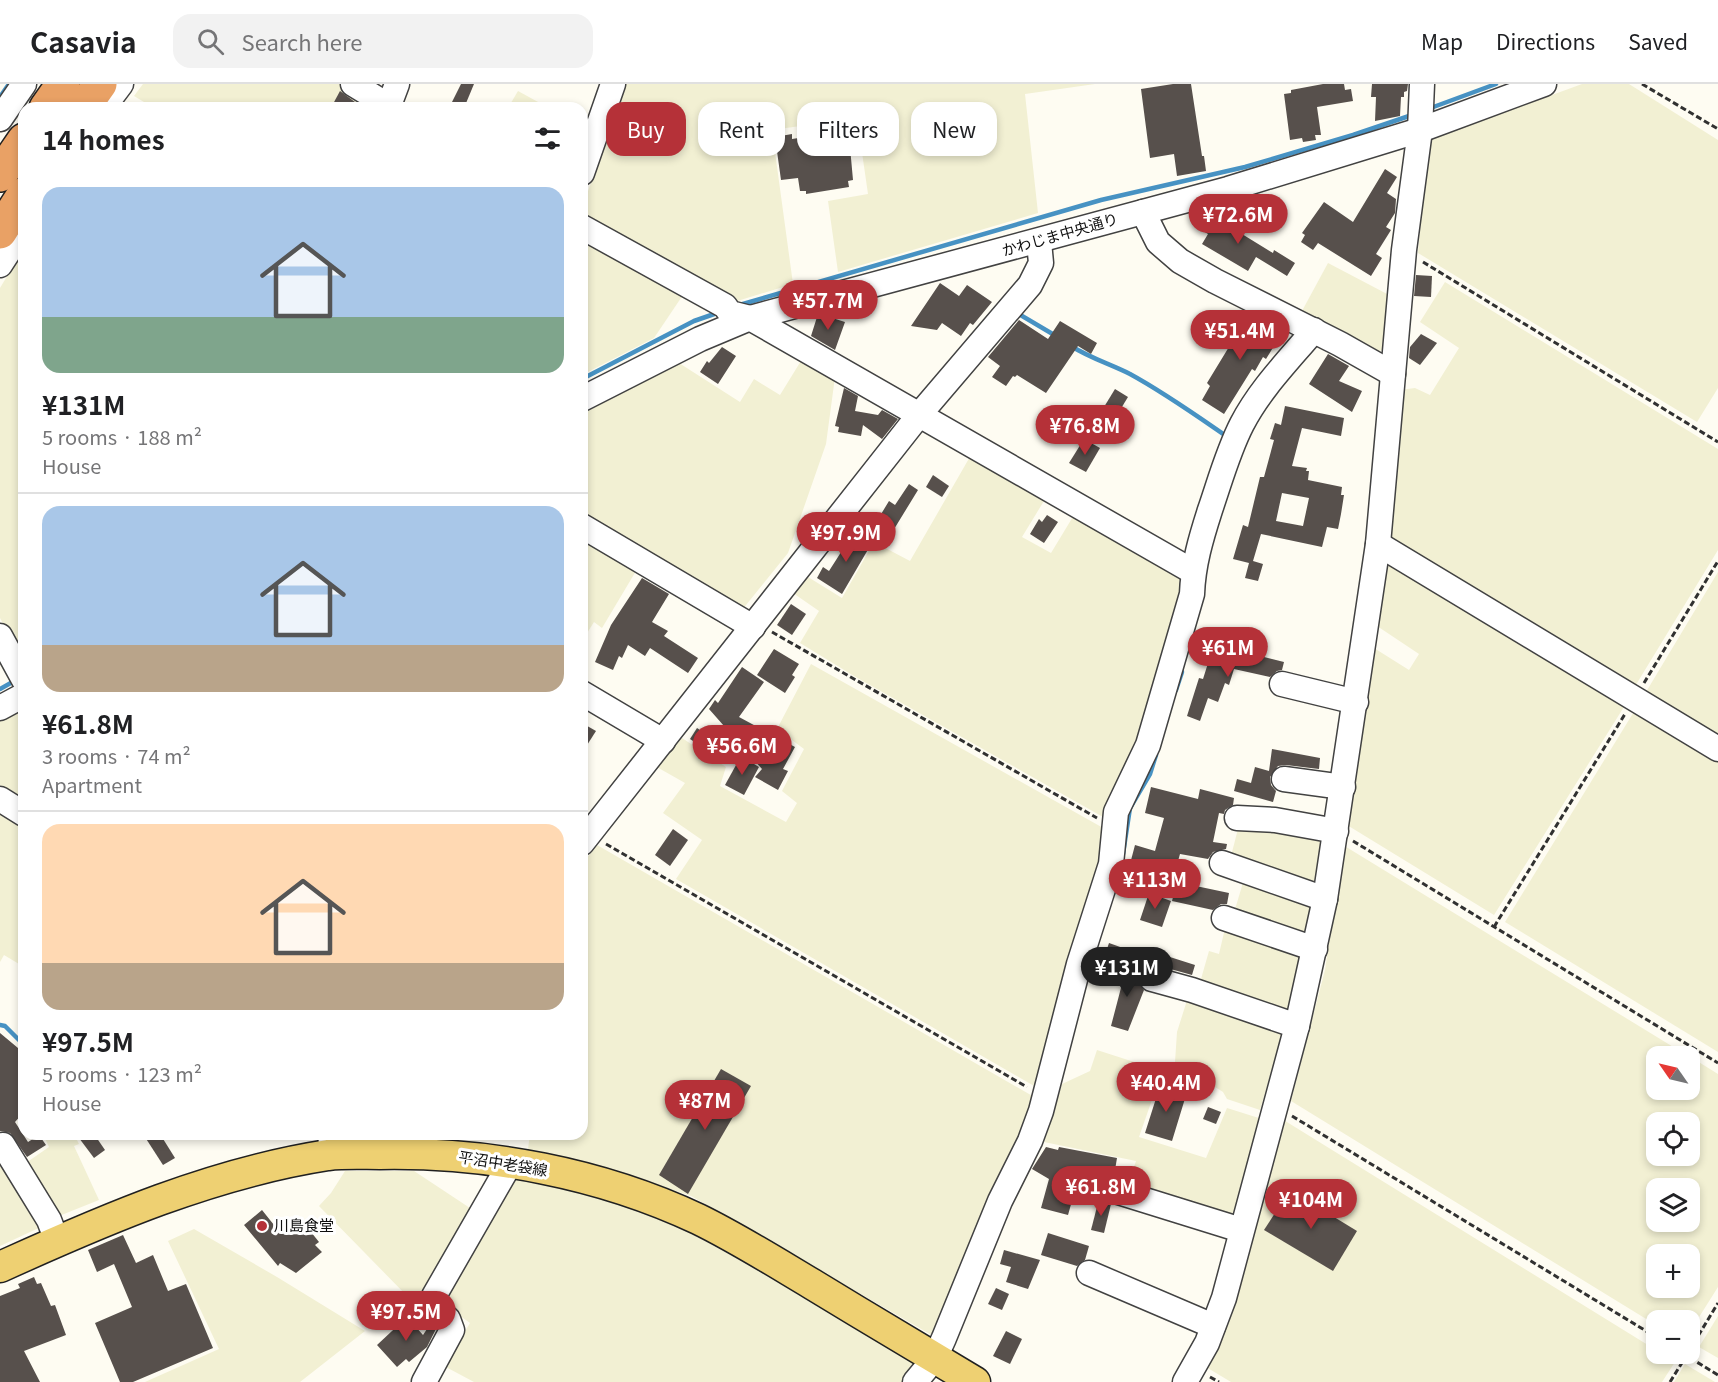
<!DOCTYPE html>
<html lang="en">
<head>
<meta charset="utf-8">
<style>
	body { margin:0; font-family:Georgia,"Noto Sans JP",serif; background:#f2f2f2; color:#202124; height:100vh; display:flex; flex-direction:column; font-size:22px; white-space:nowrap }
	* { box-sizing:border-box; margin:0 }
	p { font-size:20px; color:#757577 }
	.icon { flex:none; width:33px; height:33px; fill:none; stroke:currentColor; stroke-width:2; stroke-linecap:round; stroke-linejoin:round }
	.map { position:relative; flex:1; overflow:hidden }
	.details { position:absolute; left:18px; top:18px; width:570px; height:1038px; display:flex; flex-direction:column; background:#fff; border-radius:18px; box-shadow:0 3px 9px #0003 }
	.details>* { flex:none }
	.banner { position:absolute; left:606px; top:18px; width:570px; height:54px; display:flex; gap:12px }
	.needle { width:39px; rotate:304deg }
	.fabs { position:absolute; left:1646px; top:962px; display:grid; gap:12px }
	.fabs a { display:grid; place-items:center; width:54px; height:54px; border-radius:12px; background:#fff; box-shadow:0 3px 9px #0003; font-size:30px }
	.price { position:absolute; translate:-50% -51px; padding:0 14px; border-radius:21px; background:#b53138; color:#fff; font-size:20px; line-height:39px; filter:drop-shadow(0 2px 3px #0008) }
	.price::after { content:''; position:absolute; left:50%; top:36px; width:18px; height:14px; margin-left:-9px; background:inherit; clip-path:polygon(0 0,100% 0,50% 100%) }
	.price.on { background:#222; color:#fff }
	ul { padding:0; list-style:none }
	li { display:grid; align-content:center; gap:12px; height:318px; padding:0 24px }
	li+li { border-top:2px solid #e0e0e0 }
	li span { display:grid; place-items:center; height:186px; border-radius:18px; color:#555 }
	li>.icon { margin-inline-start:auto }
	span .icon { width:108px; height:108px; fill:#fffc; stroke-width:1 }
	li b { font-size:26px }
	h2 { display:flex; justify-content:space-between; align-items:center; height:72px; padding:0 24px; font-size:26px }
	.pill { padding:0 21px; border-radius:18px; background:#fff; box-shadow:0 3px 9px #0003; font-size:21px; line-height:54px }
	.pill.on { background:#b53138; color:#fff }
	header { display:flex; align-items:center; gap:36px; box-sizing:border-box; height:84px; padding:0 30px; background:#fff; border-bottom:2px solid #e0e0e0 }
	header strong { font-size:28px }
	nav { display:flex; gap:33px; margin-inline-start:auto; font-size:21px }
	.search { width:420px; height:54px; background:#f2f2f2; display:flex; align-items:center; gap:15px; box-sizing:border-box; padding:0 21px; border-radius:18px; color:#757577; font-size:22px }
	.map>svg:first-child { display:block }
	.farmland { fill:#f2f0d3; fill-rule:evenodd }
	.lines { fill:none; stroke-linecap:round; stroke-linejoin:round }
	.stream { stroke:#4792c3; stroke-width:4.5 }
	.building { fill:#57504c; fill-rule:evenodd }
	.minor-casing { stroke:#424242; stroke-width:27 }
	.major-casing { stroke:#202020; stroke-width:33 }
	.highway-casing { stroke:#202020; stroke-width:36 }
	.path { stroke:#313131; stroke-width:3; stroke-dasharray:6 3; stroke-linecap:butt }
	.minor { stroke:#fff; stroke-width:24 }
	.major { stroke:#eed072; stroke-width:30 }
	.highway { stroke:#e9a165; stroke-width:33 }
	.poi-dot { fill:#b53138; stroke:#fff; stroke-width:2 }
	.labels { text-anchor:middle; stroke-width:6; stroke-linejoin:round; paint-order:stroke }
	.street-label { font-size:15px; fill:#0f0f0f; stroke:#fff }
	.poi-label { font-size:15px; fill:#0f0f0f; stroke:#fff; text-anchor:start }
</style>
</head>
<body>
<header>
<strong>Casavia</strong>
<div class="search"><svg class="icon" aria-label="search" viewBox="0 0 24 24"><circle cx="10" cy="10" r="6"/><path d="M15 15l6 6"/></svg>Search here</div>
<nav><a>Map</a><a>Directions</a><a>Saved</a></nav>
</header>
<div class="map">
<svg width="1718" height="1298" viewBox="0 0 1718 1298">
	<rect width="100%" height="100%" fill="#fefcf2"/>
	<g class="farmland">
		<polygon points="143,0 343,0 381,24 154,24 134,12"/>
		<polygon points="626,0 1095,0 1025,10 1038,129 838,188 828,117 868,110 857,34 772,46 793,200 734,218 582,132 582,124"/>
		<polygon points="1582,0 1629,0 1718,56 1718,304 1697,338 1418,169 1427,66 1432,55"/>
		<polygon points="518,7 549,24 508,24"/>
		<polygon points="582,149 685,208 654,254 582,291"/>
		<polygon points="24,164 24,579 0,534 0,204"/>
		<polygon points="1328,179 1389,211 1387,262 1377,269 1302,227"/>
		<polygon points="1445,198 1718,365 1718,466 1634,604 1395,459 1389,447 1401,344 1400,306 1415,304 1430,311 1459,264 1420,238"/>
		<polygon points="804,272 835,293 826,360 788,469 742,526 582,428 582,330 679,279 740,318 754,295 780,311"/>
		<polygon points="971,371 1047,412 1022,453 1051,469 1074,431 1186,494 1129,685 1103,733 854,592 800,559 819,527 793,509 808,493 842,514 874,458 910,477"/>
		<polygon points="582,454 636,487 602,544 594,538 582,557"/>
		<polygon points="1390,474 1627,618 1494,831 1347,741 1368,614 1374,564 1409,586 1419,570 1377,542 1384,481"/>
		<polygon points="1718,488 1718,652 1646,608"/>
		<polygon points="811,580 1105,745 1098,791 1067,876 1041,1006 676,795 702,756 663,729 685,699 655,682 682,654 726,683 720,702 786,738 797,719 782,707 804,665 777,645"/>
		<polygon points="24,624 24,716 0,701 0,637"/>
		<polygon points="1635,626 1718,676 1718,968 1505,838"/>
		<polygon points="0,727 24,741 24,883 4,871 0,878"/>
		<polygon points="1240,737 1327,751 1318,806 1230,776"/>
		<polygon points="597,761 1036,1014 981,1134 935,1253 691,1112 617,1087 528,1065 530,1050 582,1050 582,780"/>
		<path d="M 1343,761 L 1688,972 L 1656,972 L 1656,1005 L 1689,1005 L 1689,972 L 1718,990 L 1718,1203 L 1689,1249 L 1689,1236 L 1656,1236 L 1656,1241 L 1291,1017 L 1325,886 ZM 1656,1038 L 1689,1038 L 1689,1071 L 1656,1071 ZM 1656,1104 L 1689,1104 L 1689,1137 L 1656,1137 ZM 1656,1170 L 1689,1170 L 1689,1203 L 1656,1203 Z"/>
		<polygon points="1245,792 1316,818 1309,857 1233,832"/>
		<polygon points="1226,840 1308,867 1291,935 1199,902 1209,867 1219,870"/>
		<polygon points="1189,910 1284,944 1260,1026 1227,1015 1223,1008 1175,978 1177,948"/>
		<polygon points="1097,966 1162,987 1139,1053 1206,1074 1227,1024 1262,1035 1237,1138 1127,1104 1136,1077 1044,1058 1062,1000 1090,987"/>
		<polygon points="1282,1035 1656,1266 1656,1269 1661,1269 1675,1278 1662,1298 1231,1298 1206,1283"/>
		<polygon points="43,1050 74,1050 79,1060 74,1062 99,1116 54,1134 23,1081 49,1063"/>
		<polygon points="0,1067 43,1142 0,1162"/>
		<polygon points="345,1087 414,1087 476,1128 434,1197 411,1216 319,1122 331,1109"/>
		<polygon points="518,1091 650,1127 762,1188 919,1282 902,1298 474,1298 444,1282 470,1239 446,1222 446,1215"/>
		<polygon points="194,1145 277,1193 365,1247 300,1298 145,1298 219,1265 168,1157"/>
		<polygon points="1718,1232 1718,1274 1699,1263"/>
		<polygon points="1685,1280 1715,1298 1674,1298"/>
	</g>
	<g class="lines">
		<g class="stream">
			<polyline points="0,13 9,0"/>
			<polyline points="1428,25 1496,0"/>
			<polyline points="736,222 1101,116 1245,83 1353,51 1412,31"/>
			<polyline points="1017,229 1056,252"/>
			<path d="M 1071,262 C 1090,274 1110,280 1130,290 C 1165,309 1197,332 1229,354"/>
			<polyline points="582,295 694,237 720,228"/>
			<polyline points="0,605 16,596"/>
			<polyline points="1176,606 1182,588"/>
			<polyline points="1123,770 1130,724 1150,690 1156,671"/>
			<polyline points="0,941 5,942 24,961"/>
		</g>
	</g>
	<g class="building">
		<polygon points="461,0 474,0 464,24 449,24"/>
		<polygon points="1173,0 1191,0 1202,72 1204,72 1206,87 1177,92 1174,70 1150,74 1141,5"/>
		<polygon points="1323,0 1344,0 1345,6 1351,5 1353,17 1317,23 1321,51 1315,51 1316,56 1303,58 1302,54 1290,56 1284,10 1291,9 1291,6"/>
		<polygon points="1372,0 1408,0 1407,7 1404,8 1404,13 1401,13 1400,32 1375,37 1376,13 1371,13"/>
		<polygon points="340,7 355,18 352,24 340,24 333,20"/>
		<polygon points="848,41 853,96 848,97 849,103 806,110 806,107 800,107 798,94 781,96 775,53 792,50 792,55 818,51 830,47 829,44"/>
		<polygon points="1385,85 1397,93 1387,109 1396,115 1395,129 1386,143 1391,146 1376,170 1382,174 1371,192 1318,159 1313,166 1301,158 1305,151 1302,149 1324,118 1353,138"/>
		<polygon points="1203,126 1273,169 1274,166 1295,179 1287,192 1256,173 1248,187 1202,160 1208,150 1192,140 1200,127"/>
		<polygon points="1416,191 1432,192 1431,213 1414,212"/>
		<polygon points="940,199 959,212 967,201 992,218 973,241 970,239 961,252 942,239 937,246 911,242"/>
		<polygon points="1241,226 1278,248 1273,255 1277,257 1266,275 1263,273 1255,287 1252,285 1224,330 1202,316 1210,302 1207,299 1235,253 1232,251 1242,234 1238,232"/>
		<polygon points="826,232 845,238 835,266 811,252 817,233 825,236"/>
		<polygon points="1019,236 1048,255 1060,237 1097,259 1091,270 1078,262 1046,309 1017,291 1015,293 1013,292 1006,302 992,293 1000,282 988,273"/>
		<polygon points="1421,250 1437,259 1420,281 1409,274 1410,263"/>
		<polygon points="722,263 736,272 718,300 700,288 707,277 709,279"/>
		<polygon points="1328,270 1349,282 1339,297 1362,307 1352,328 1309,300"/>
		<polygon points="844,304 858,312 855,327 878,331 882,326 898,335 882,355 863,341 861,352 838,348 839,343 835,342"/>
		<polygon points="1115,305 1128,313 1117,331 1104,323"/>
		<path d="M 1285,322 L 1344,334 L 1341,352 L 1302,344 L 1292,382 L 1307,384 L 1306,387 L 1309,387 L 1308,396 L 1342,403 L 1341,411 L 1344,411 L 1341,430 L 1338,445 L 1327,443 L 1322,463 L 1261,450 L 1253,477 L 1263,480 L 1258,497 L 1245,494 L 1249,479 L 1233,475 L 1243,441 L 1248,443 L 1260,393 L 1264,393 L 1274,356 L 1270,355 L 1275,339 L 1281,341 ZM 1282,409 L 1309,414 L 1303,442 L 1276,437 Z"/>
		<polygon points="1084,355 1100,364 1086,388 1069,379"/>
		<polygon points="933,391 949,402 942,413 926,403"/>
		<polygon points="909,400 918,406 888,455 872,445 889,417 895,421"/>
		<polygon points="1047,431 1058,438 1044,459 1030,450 1039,435 1042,438"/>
		<polygon points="858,447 873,457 842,510 817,494 823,483 829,487 852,451 854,453"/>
		<polygon points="642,494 669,510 652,538 668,547 664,552 698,574 688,589 650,564 645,572 628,561 622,574 619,572 613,586 595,578 611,541"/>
		<polygon points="791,520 806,530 792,551 777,541"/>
		<polygon points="774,565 799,580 792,591 795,593 785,609 757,591"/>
		<polygon points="1232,565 1284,578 1282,586 1277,587 1270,593 1234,585 1229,601 1225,599 1218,618 1208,614 1200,637 1187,632 1199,594 1203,595 1209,576 1228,582"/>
		<polygon points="742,583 764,598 739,633 795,663 783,685 788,687 778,706 755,693 762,685 709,625 715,616 718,619"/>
		<polygon points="582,639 596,647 582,669"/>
		<polygon points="697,644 709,652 702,663 690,655"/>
		<polygon points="1272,665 1320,674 1319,685 1286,681 1278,682 1270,693 1271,701 1276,707 1273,718 1234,707 1237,695 1251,699 1255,683 1269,687"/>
		<polygon points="741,672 759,683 744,711 725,701"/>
		<polygon points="1151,703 1198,715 1200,705 1234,714 1233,721 1225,726 1224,730 1219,729 1213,758 1227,760 1226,765 1213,768 1208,775 1180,770 1174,791 1130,780 1135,761 1155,767 1164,734 1145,729"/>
		<polygon points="673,745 688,756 670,782 655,771"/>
		<polygon points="1177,798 1229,809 1227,820 1221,820 1213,826 1172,817"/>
		<polygon points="1149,809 1171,817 1162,843 1140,836"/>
		<polygon points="1109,859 1123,864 1117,882 1103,877"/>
		<polygon points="1148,866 1195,881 1192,891 1156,881 1143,883"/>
		<polygon points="1121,881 1140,888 1138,898 1144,906 1128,947 1111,942 1122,900 1116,898"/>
		<polygon points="0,949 24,969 24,1028 15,1038 28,1058 39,1051 46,1061 27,1073 10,1049 0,1047"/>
		<polygon points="721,985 751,1002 688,1110 659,1091"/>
		<polygon points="1166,1001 1187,1008 1172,1057 1145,1049 1159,1005 1164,1006"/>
		<polygon points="1208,1023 1221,1028 1216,1040 1203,1035"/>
		<polygon points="76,1050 94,1050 105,1066 94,1074"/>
		<polygon points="143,1050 160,1050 175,1074 163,1081"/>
		<polygon points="1046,1063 1058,1066 1059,1063 1117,1074 1114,1092 1106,1091 1099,1095 1079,1092 1068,1131 1041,1124 1049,1095 1032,1085"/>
		<polygon points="1290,1106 1357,1147 1333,1187 1264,1146"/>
		<polygon points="1099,1115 1111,1120 1104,1149 1091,1146"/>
		<polygon points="262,1126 274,1141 282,1135 288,1142 299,1133 319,1158 315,1161 322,1168 296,1189 280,1179 278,1182 244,1141"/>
		<polygon points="1048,1149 1089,1162 1085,1176 1077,1182 1041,1171"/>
		<polygon points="123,1151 136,1179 153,1171 168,1207 186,1200 213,1264 133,1298 120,1298 95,1239 132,1223 114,1180 97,1188 88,1166"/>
		<polygon points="1004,1166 1040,1176 1028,1205 1006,1198 1011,1183 1000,1180"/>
		<polygon points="34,1193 37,1200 41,1199 51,1222 55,1221 66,1251 24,1267 40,1298 0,1298 0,1212 20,1204 18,1200"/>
		<polygon points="996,1204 1009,1210 1002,1226 988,1220"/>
		<polygon points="407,1233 423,1251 431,1239 436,1245 427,1263 409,1278 406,1275 397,1283 377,1261"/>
		<polygon points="1006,1247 1022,1255 1010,1280 993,1272"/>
	</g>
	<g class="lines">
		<defs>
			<g id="minor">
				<polyline points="353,0 389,22"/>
				<polyline points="103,24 121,0"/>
				<polyline points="388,24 397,0"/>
				<polyline points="0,35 24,0"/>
				<polyline points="582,89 613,0"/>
				<polyline points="1143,128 1158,158 1180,177 1215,197 1340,260 1393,290"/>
				<polyline points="582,143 725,222 730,229 750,234 1192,487"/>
				<polyline points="0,181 24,144"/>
				<polyline points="582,315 700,255 750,234 1228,105 1420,46 1544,0"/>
				<polyline points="582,442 753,543"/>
				<polyline points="1378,460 1718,665"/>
				<polyline points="0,552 24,596"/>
				<polyline points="1282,600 1356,618"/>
				<polyline points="582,609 663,657"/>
				<polyline points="0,624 24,611"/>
				<polyline points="1284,695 1343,703"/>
				<polyline points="0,715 24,730"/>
				<polyline points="1237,734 1275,736 1336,747"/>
				<polyline points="582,759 919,331 1030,201 1041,179 1039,158"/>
				<polyline points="1222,779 1325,815"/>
				<polyline points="1224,834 1315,865"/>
				<polyline points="1152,895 1192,906 1297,942"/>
				<polyline points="3,1061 49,1136 57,1157"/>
				<polyline points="330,1071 331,1050"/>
				<polyline points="1109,1105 1241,1146"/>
				<polyline points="1089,1189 1213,1242"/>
				<polyline points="424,1298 452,1246 448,1235 433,1223 434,1212 511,1078"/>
				<path d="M 915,1298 L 935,1274 L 944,1254 L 1000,1117 L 1030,1057 L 1041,1027 L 1079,880 L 1111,780 L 1116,728 L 1148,661 L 1192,510 C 1193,481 1201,454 1210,426 C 1220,397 1228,367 1242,340 C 1260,305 1289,276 1314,246"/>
				<polyline points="1185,1298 1207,1259 1224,1214 1297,942 1325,815 1378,460 1404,166 1420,46 1422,0"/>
			</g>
			<path id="major" d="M 0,1183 C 106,1135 212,1089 328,1071 C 345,1069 363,1070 380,1070 C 488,1068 600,1089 698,1135 C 737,1154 775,1178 812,1200 C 866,1233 920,1265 975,1298"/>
			<g id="highway">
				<polyline points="46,24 63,0"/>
				<polyline points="83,24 100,0"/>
				<polyline points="0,91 24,56"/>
				<polyline points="0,148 24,110"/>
			</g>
		</defs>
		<use href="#minor" class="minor-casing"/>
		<use href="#major" class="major-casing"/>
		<use href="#highway" class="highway-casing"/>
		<g class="path">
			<polyline points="1642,0 1718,45"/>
			<polyline points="1423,178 1718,358"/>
			<polyline points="772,548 1097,734"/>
			<polyline points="1644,599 1718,477"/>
			<polyline points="1353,757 1718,979"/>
			<polyline points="606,760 1027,1003"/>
			<polyline points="1494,843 1625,630"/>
			<polyline points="1292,1032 1656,1253"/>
			<polyline points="1689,1267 1718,1219"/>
			<polyline points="1682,1269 1718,1291"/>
			<polyline points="1210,1293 1219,1298"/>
			<polyline points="1670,1298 1688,1269"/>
		</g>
		<use href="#minor" class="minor"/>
		<use href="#major" class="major"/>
		<use href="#highway" class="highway"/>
	</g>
	<circle class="poi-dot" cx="262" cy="1142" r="6"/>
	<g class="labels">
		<g class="street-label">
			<text transform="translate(1060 151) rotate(-16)" y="5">かわじま中央通り</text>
			<text transform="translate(503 1080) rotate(9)" y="5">平沼中老袋線</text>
		</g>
		<g class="poi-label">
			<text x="274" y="1147">川島食堂</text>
		</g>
	</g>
</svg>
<div class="fabs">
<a><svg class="needle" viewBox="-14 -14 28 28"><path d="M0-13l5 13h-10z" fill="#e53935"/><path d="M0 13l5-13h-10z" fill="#757577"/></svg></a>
<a><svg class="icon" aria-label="locate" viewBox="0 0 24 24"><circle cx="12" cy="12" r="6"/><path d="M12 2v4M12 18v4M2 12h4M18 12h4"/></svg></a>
<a><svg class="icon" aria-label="layers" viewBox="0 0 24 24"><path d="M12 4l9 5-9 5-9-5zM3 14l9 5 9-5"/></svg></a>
<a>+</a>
<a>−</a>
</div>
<b class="price" style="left:1238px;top:161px">¥72.6M</b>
<b class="price" style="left:828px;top:247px">¥57.7M</b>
<b class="price" style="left:1240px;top:277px">¥51.4M</b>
<b class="price" style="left:1085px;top:372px">¥76.8M</b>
<b class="price" style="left:846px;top:479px">¥97.9M</b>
<b class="price" style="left:1228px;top:594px">¥61M</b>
<b class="price" style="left:742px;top:692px">¥56.6M</b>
<b class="price" style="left:1155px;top:826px">¥113M</b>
<b class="price on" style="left:1127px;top:914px">¥131M</b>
<b class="price" style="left:1166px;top:1029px">¥40.4M</b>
<b class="price" style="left:705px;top:1047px">¥87M</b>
<b class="price" style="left:1101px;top:1133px">¥61.8M</b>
<b class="price" style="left:1311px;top:1146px">¥104M</b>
<b class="price" style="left:406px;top:1258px">¥97.5M</b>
<div class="banner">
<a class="pill on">Buy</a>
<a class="pill">Rent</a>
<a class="pill">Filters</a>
<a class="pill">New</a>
</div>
<section class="details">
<h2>14 homes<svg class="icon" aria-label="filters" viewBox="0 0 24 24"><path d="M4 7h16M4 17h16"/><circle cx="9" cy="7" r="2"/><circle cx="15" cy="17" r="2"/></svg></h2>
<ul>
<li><span style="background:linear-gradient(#a9c7e8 70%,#7fa58c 0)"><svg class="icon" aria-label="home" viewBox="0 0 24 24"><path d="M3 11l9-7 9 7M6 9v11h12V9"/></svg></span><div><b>¥131M</b><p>5 rooms · 188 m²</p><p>House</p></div></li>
<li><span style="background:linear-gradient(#a9c7e8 75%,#b9a48a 0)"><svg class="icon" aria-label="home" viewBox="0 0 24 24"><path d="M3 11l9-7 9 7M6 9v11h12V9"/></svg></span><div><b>¥61.8M</b><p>3 rooms · 74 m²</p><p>Apartment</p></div></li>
<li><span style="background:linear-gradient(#ffd9b3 75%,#b9a48a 0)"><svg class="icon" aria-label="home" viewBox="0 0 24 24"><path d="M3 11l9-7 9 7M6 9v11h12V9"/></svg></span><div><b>¥97.5M</b><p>5 rooms · 123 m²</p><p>House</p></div></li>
</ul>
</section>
</div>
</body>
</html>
